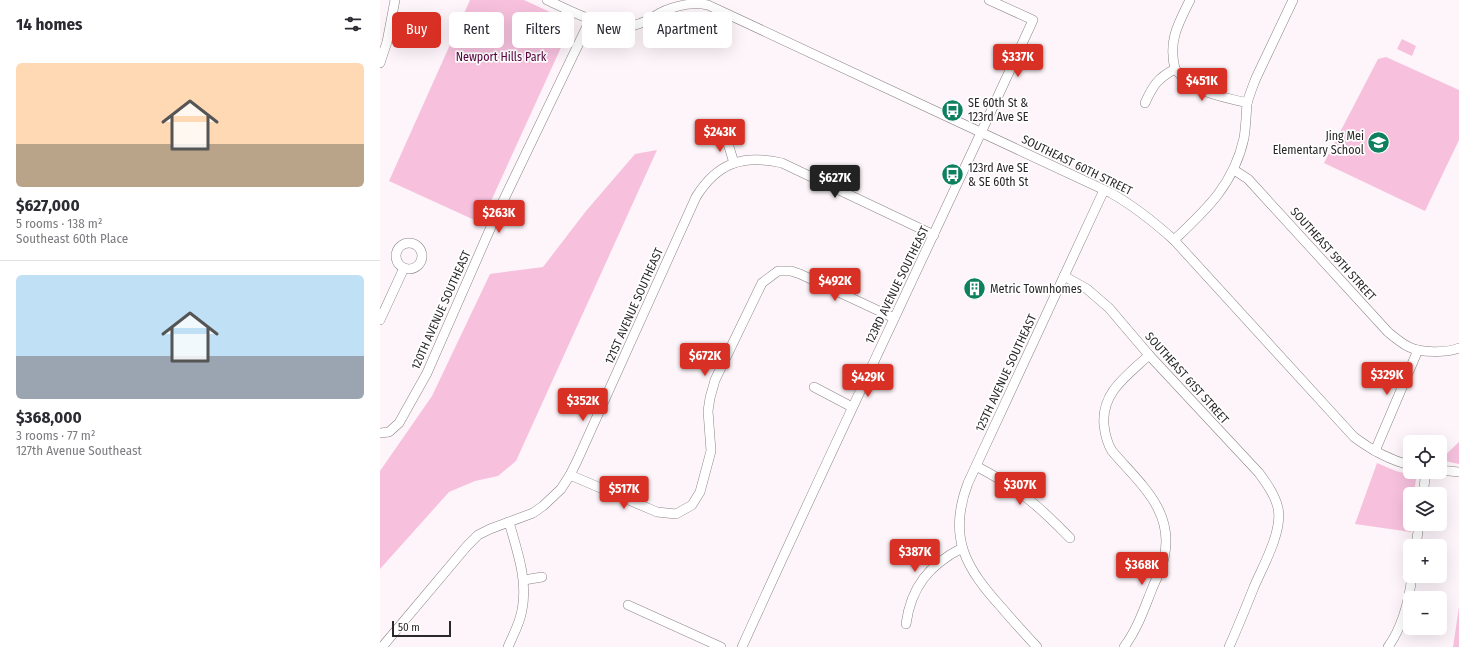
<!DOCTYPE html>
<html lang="en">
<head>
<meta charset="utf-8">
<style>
	body { margin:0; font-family:"Fira Sans Condensed",sans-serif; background:#f2f2f3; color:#2b2b33; height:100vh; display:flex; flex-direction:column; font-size:15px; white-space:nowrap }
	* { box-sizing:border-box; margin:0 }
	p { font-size:13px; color:#7c7c81 }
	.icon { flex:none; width:22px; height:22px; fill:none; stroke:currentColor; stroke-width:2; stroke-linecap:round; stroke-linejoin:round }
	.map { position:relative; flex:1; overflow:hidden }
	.panel { display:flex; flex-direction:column; background:#fff; width:380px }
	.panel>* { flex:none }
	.hud { position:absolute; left:12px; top:12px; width:380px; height:36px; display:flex; gap:8px }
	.tools { position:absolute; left:1023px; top:435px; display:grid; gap:8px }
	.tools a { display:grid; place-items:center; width:44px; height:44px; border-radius:6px; background:#fff; box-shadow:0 4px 16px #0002; font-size:20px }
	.scale { position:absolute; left:12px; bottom:10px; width:59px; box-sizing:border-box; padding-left:4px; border:2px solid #2b2829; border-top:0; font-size:11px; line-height:14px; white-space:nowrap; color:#2b2829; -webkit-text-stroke:3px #fff; paint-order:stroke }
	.price { position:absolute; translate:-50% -34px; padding:0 9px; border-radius:4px; background:#d93025; color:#fff; font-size:13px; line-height:26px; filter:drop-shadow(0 1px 2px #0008) }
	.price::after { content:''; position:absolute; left:50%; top:24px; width:12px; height:9px; margin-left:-6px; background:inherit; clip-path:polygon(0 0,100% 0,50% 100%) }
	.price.active { background:#222; color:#fff }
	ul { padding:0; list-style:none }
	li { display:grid; align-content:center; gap:8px; height:212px; padding:0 16px }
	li+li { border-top:1px solid #e1e1e2 }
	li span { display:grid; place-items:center; height:124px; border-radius:6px; color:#555 }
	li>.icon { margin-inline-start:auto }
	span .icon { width:72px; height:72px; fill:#fffc; stroke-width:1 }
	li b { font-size:17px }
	h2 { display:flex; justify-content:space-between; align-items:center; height:48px; padding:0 16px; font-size:17px }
	.tag { padding:0 14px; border-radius:6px; background:#fff; box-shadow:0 4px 16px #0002; font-size:14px; line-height:36px }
	.tag.active { background:#d93025; color:#fff }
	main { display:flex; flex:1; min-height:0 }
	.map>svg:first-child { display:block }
	.green { fill:#f7c1de }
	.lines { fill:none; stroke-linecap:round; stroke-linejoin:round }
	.minor-casing { stroke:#8b8487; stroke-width:10 }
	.minor { stroke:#fff; stroke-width:9 }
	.labels { text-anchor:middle; stroke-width:3.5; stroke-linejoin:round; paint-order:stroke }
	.park-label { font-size:12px; fill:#5b0440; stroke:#fff }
	.poi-label { font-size:12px; fill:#2b2829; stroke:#fff; text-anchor:start }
	.street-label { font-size:12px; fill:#2b2829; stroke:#fff }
</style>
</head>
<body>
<main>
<section class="panel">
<h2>14 homes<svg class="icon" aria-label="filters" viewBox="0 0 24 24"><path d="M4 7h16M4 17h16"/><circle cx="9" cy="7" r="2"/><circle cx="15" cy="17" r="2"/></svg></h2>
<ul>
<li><span style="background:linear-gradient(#ffd9b3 65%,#b9a48a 0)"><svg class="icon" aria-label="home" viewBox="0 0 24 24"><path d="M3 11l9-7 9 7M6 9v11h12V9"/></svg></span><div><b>$627,000</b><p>5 rooms · 138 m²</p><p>Southeast 60th Place</p></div></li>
<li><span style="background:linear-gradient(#bfe0f5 65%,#9aa5b1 0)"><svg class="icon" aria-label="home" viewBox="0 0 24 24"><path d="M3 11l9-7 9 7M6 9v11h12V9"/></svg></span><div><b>$368,000</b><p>3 rooms · 77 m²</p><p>127th Avenue Southeast</p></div></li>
</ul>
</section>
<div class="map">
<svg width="1079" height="647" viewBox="0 0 1079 647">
	<rect width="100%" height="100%" fill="#fdf5f9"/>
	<g class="green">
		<polygon points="90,0 144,0 185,19 189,30 101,223 9,181"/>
		<polygon points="1022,39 1036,46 1032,56 1017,49"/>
		<polygon points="1006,57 1079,90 1079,140 1045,211 944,163 998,59"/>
		<polygon points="277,150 136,461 118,476 95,481 69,492 0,569 0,471 52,396 110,274 163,267 206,211 255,154"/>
		<polygon points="1079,442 1079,464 1060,460"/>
		<polygon points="997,463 1016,471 1031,475 1036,479 1034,494 1030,494 1031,532 975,524"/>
		<polygon points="1079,607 1079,647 1073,647"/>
	</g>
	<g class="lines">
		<defs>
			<g id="minor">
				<path d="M 167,0 C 193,12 225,30 255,25 C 264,23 272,18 280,13 C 294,6 312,2 328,5 L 731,193 C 754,206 774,222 794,240 L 974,437 C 990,449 1009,460 1030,465"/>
				<polyline points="0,63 7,42 15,0"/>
				<path d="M 795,69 C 817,94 836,95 867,103"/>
				<path d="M 765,103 C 773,85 778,78 795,69 C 788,41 798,24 810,0"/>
				<polyline points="346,137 354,163"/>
				<path d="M 854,170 L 868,179 L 1008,332 C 1014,337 1021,343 1029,347 C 1041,353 1067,353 1079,348"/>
				<path d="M 794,240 C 827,209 854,184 864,138 C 866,126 866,115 867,104 C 869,95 873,86 876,78 L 913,0"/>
				<circle cx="29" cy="256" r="13"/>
				<path d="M 684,276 L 707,289 L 729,308 L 769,355 L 879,473 C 887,484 895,495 898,508 C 903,531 883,566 874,587 C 866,607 858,627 849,647"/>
				<polyline points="0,320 24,268"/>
				<polyline points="434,387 472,407"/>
				<polyline points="0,433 9,432 19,423 47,373 114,220 210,20"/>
				<polyline points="995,451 1038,350"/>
				<path d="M 596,466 C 613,475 629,484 644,496 C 661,508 675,523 690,538"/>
				<polyline points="1060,470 1079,472"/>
				<polyline points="190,475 277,512 296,514 312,505 320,492 331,451 328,411 330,398 335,380 382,283 398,271 411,271 420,274 514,318"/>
				<polyline points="1043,494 1046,472"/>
				<polyline points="1036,546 1039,524"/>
				<polyline points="144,580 162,577"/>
				<polyline points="248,605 341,647"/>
				<path d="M 526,624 C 531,587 549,565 582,548"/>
				<path d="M 2,647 L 87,546 L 98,535 L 110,529 L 153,513 L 163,506 L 181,489 L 190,475 L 197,461 L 316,197 C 337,163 363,154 402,163 L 554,235"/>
				<path d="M 128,647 C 133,635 140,623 142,610 C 148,580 137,551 129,522"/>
				<path d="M 362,647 C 457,437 557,230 653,20 L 609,0"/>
				<path d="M 657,647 C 645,634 633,621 622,608 C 586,568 567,538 588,483 L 724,190"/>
				<path d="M 744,647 C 757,630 764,609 772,589 C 776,579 782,569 784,558 C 795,511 760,484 732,451 C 727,443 725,434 724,425 C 721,392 748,375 769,355"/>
				<path d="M 1008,647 C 1023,626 1029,601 1032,576"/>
			</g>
		</defs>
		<use href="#minor" class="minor-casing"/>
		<use href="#minor" class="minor"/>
	</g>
	<defs>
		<symbol id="bus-disc" viewBox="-11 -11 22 22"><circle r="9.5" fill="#0e805e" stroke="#fff"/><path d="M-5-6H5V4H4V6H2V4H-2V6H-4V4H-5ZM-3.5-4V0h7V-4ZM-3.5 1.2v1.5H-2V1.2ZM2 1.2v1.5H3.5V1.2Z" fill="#fff"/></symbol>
		<symbol id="school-disc" viewBox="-11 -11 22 22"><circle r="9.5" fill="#0e805e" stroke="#fff"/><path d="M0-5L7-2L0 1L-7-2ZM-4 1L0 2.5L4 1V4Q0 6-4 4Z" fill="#fff"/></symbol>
		<symbol id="building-disc" viewBox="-11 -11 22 22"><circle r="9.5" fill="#0e805e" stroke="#fff"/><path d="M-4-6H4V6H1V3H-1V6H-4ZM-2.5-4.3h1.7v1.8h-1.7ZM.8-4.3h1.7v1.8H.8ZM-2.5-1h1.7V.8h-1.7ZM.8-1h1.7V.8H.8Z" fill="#fff"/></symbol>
	</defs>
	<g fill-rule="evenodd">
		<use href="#bus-disc" x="560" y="98" width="25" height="25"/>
		<use href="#school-disc" x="986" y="130" width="25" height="25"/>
		<use href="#bus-disc" x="560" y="162" width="25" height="25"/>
		<use href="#building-disc" x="582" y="276" width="25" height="25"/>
	</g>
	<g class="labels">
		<g class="park-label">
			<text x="121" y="61">Newport Hills Park</text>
		</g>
		<g class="poi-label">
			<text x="588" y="107">SE 60th St &amp;<tspan x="588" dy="14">123rd Ave SE</tspan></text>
			<text x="984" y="140" text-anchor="end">Jing Mei<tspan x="984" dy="14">Elementary School</tspan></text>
			<text x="588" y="172">123rd Ave SE<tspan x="588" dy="14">&amp; SE 60th St</tspan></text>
			<text x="610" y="293">Metric Townhomes</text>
		</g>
		<g class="street-label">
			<text transform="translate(697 165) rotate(26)" y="4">SOUTHEAST 60TH STREET</text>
			<text transform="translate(953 254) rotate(48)" y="4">SOUTHEAST 59TH STREET</text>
			<text transform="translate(517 285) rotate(-64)" y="4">123RD AVENUE SOUTHEAST</text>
			<text transform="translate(254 306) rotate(-66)" y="4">121ST AVENUE SOUTHEAST</text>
			<text transform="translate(61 310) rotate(-66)" y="4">120TH AVENUE SOUTHEAST</text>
			<text transform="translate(626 373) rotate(-65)" y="4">125TH AVENUE SOUTHEAST</text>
			<text transform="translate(807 378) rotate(48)" y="4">SOUTHEAST 61ST STREET</text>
		</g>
	</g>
</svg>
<div class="tools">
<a><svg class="icon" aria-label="locate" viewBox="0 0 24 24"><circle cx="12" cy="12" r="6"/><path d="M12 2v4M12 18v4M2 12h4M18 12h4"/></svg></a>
<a><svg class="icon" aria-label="layers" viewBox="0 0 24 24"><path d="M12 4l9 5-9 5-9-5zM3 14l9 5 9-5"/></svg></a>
<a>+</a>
<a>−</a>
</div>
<div class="scale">50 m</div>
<b class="price" style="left:638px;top:78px">$337K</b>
<b class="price" style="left:822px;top:102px">$451K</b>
<b class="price" style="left:340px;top:153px">$243K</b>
<b class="price active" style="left:455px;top:199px">$627K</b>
<b class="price" style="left:119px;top:234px">$263K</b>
<b class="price" style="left:455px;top:302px">$492K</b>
<b class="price" style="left:325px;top:377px">$672K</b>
<b class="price" style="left:1007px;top:396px">$329K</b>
<b class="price" style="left:488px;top:398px">$429K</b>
<b class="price" style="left:203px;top:422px">$352K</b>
<b class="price" style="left:640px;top:506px">$307K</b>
<b class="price" style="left:244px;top:510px">$517K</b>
<b class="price" style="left:535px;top:573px">$387K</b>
<b class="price" style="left:762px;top:586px">$368K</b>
<div class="hud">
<a class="tag active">Buy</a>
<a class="tag">Rent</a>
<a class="tag">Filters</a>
<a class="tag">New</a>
<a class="tag">Apartment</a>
</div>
</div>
</main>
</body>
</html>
